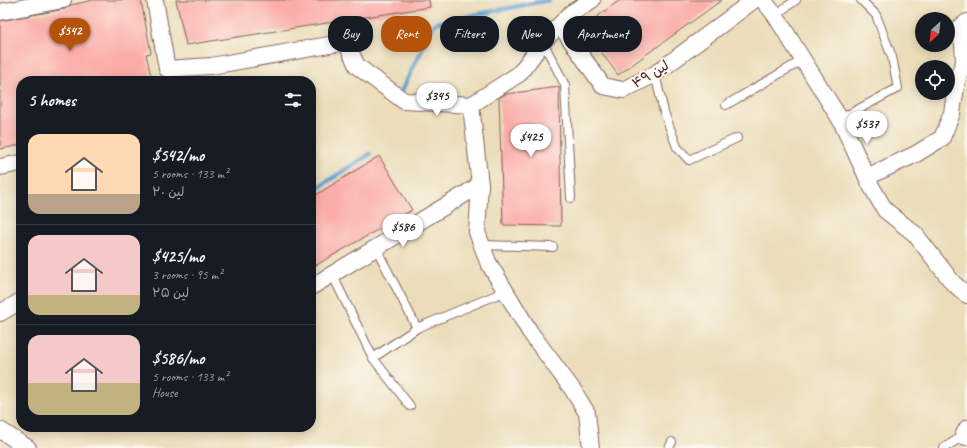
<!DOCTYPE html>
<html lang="en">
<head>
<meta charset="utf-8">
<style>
	body { margin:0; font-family:Caveat,"Playpen Sans Arabic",sans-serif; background:#20242c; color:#f1f3f6; height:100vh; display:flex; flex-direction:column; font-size:15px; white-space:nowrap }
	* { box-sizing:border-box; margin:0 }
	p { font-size:13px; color:#9ea1a6 }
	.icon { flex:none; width:22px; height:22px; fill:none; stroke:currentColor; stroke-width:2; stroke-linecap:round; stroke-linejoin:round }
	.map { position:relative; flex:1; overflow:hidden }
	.side { position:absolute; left:16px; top:76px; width:300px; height:356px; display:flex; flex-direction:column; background:#171b24; border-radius:16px; box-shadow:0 2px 10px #0003 }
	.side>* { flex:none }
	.guide { position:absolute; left:328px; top:16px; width:380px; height:36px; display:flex; gap:8px }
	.needle { width:26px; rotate:207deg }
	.fabs { position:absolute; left:915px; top:12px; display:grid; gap:8px }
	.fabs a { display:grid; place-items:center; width:40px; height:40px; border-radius:50%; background:#171b24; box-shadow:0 2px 10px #0003; font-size:20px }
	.price { position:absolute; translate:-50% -34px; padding:0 9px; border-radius:14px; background:#fff; color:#222; font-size:13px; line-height:26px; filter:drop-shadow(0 1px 2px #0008) }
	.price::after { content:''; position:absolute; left:50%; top:24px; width:12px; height:9px; margin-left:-6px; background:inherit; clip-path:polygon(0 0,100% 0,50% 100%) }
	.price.current { background:#b45309; color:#fff }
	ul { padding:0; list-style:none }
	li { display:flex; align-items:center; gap:12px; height:100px; padding:0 12px }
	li+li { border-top:1px solid #363941 }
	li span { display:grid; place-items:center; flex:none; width:112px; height:80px; border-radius:12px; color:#555 }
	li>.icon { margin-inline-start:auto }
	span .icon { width:48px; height:48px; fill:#fffc; stroke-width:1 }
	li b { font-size:17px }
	h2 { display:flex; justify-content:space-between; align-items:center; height:48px; padding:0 12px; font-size:17px }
	.tag { padding:0 14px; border-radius:16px; background:#171b24; box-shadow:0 2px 10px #0003; font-size:14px; line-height:36px }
	.tag.current { background:#b45309; color:#fff }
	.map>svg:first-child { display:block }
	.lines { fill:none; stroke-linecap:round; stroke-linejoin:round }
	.stream { stroke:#5fa2d3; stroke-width:4.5 }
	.building { fill:#fbaca8 }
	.lane-casing { stroke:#82625d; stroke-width:10 }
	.street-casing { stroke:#82625d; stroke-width:18 }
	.lane { stroke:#fff; stroke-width:8 }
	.street { stroke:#fff; stroke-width:16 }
	.labels { text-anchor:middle; stroke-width:4; stroke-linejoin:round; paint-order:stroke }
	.street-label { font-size:14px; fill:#4a1f2b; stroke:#fbf7ec }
</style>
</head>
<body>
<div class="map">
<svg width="967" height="448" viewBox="0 0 967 448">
	<rect width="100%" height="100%" fill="#fbf7ec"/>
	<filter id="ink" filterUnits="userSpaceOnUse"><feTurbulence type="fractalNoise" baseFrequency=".025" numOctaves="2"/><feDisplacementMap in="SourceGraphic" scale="8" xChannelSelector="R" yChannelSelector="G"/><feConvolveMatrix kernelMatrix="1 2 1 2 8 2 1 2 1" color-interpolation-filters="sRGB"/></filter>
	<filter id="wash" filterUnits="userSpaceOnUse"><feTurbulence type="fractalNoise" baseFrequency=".012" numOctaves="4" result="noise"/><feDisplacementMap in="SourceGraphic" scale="16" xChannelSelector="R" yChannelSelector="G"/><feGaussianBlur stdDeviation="0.9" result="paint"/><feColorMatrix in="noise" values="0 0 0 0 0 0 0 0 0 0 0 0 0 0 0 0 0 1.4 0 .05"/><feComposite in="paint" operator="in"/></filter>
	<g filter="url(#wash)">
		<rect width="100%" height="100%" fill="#ebddb9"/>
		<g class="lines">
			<g class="stream">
				<polyline points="401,92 435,23 549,0"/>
				<polyline points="311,192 370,154"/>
			</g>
		</g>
		<g id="blocks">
			<g class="building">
				<polygon points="93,0 141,0 151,53 146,54 152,81 21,81 21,145 0,149 0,21 65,9 71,5"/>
				<polygon points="176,0 429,0 430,7 186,45"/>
				<polygon points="620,0 722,0 618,75 583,27"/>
				<polygon points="559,87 561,226 503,225 499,98 506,94"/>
				<polygon points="379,156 412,210 311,268 311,198"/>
			</g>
		</g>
	</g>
	<g filter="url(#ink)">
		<use href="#blocks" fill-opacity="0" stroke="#82625d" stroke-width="1"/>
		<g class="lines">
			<defs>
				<g id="lane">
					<polyline points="775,15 796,0"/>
					<polyline points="543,42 565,85 571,198"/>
					<polyline points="655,74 664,112 677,147 689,160 737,138"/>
					<polyline points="726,105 803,60"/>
					<polyline points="840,119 898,88 892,57 876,15 861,0"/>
					<polyline points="482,245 553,247"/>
					<polyline points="376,248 417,328"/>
					<polyline points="332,274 373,358 410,406"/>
					<polyline points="373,358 417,328 506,291"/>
					<polyline points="669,448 672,442"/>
					<polyline points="944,448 963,436"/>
				</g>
				<g id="street">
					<polyline points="155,0 167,69 211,66 346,42 357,66 404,101 471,105 480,185 477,232 488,262 530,332 573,390 587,413 591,448"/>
					<polyline points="763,0 775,15 840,119 871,186 885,210 915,234 953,283 967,295"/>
					<polyline points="0,12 63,0"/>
					<polyline points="560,25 603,86 623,90 655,74 754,0"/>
					<polyline points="471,105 519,74 543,42 571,13 592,0"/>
					<polyline points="0,167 21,163"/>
					<polyline points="867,177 916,154 942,138 952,113 957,80 964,62 963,44 959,28 967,22"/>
					<polyline points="311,287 480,185"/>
					<polyline points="0,313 21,301"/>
					<polyline points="967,428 963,436 967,437"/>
					<polyline points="0,430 28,448"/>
				</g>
			</defs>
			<use href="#lane" class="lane-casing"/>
			<use href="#street" class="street-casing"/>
			<use href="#lane" class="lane"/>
			<use href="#street" class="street"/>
		</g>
	</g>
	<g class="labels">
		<g class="street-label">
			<text transform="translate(650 74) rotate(-31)" y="5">لین ۴۹</text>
		</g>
	</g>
</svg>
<div class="fabs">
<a><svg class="needle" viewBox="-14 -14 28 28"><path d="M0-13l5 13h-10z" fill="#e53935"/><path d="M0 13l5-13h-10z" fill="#9ea1a6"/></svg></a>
<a><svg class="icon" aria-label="locate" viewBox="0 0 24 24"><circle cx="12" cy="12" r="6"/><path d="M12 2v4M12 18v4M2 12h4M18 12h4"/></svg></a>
</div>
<b class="price current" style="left:70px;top:52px">$542</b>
<b class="price" style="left:437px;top:117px">$345</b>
<b class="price" style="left:867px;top:145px">$537</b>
<b class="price" style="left:531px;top:158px">$425</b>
<b class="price" style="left:403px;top:248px">$586</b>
<div class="guide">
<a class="tag">Buy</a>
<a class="tag current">Rent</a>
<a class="tag">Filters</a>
<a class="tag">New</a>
<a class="tag">Apartment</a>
</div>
<section class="side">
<h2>5 homes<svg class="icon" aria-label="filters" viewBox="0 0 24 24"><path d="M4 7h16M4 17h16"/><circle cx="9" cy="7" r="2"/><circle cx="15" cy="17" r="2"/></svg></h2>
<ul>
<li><span style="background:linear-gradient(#ffd9b3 75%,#b9a48a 0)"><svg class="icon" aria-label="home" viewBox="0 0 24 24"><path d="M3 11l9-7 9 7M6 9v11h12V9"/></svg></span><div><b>$542/mo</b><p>5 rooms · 133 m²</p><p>لین ۲۰</p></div></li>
<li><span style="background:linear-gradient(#f6c9c9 75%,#c2b280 0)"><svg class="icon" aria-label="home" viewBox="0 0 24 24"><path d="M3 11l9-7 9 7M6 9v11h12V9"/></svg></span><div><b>$425/mo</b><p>3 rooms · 95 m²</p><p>لین ۲۵</p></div></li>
<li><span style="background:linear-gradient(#f6c9c9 60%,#c2b280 0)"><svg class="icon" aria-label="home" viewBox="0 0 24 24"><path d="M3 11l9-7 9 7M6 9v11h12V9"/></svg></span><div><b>$586/mo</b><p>5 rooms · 133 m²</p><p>House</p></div></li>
</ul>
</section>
</div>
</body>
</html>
